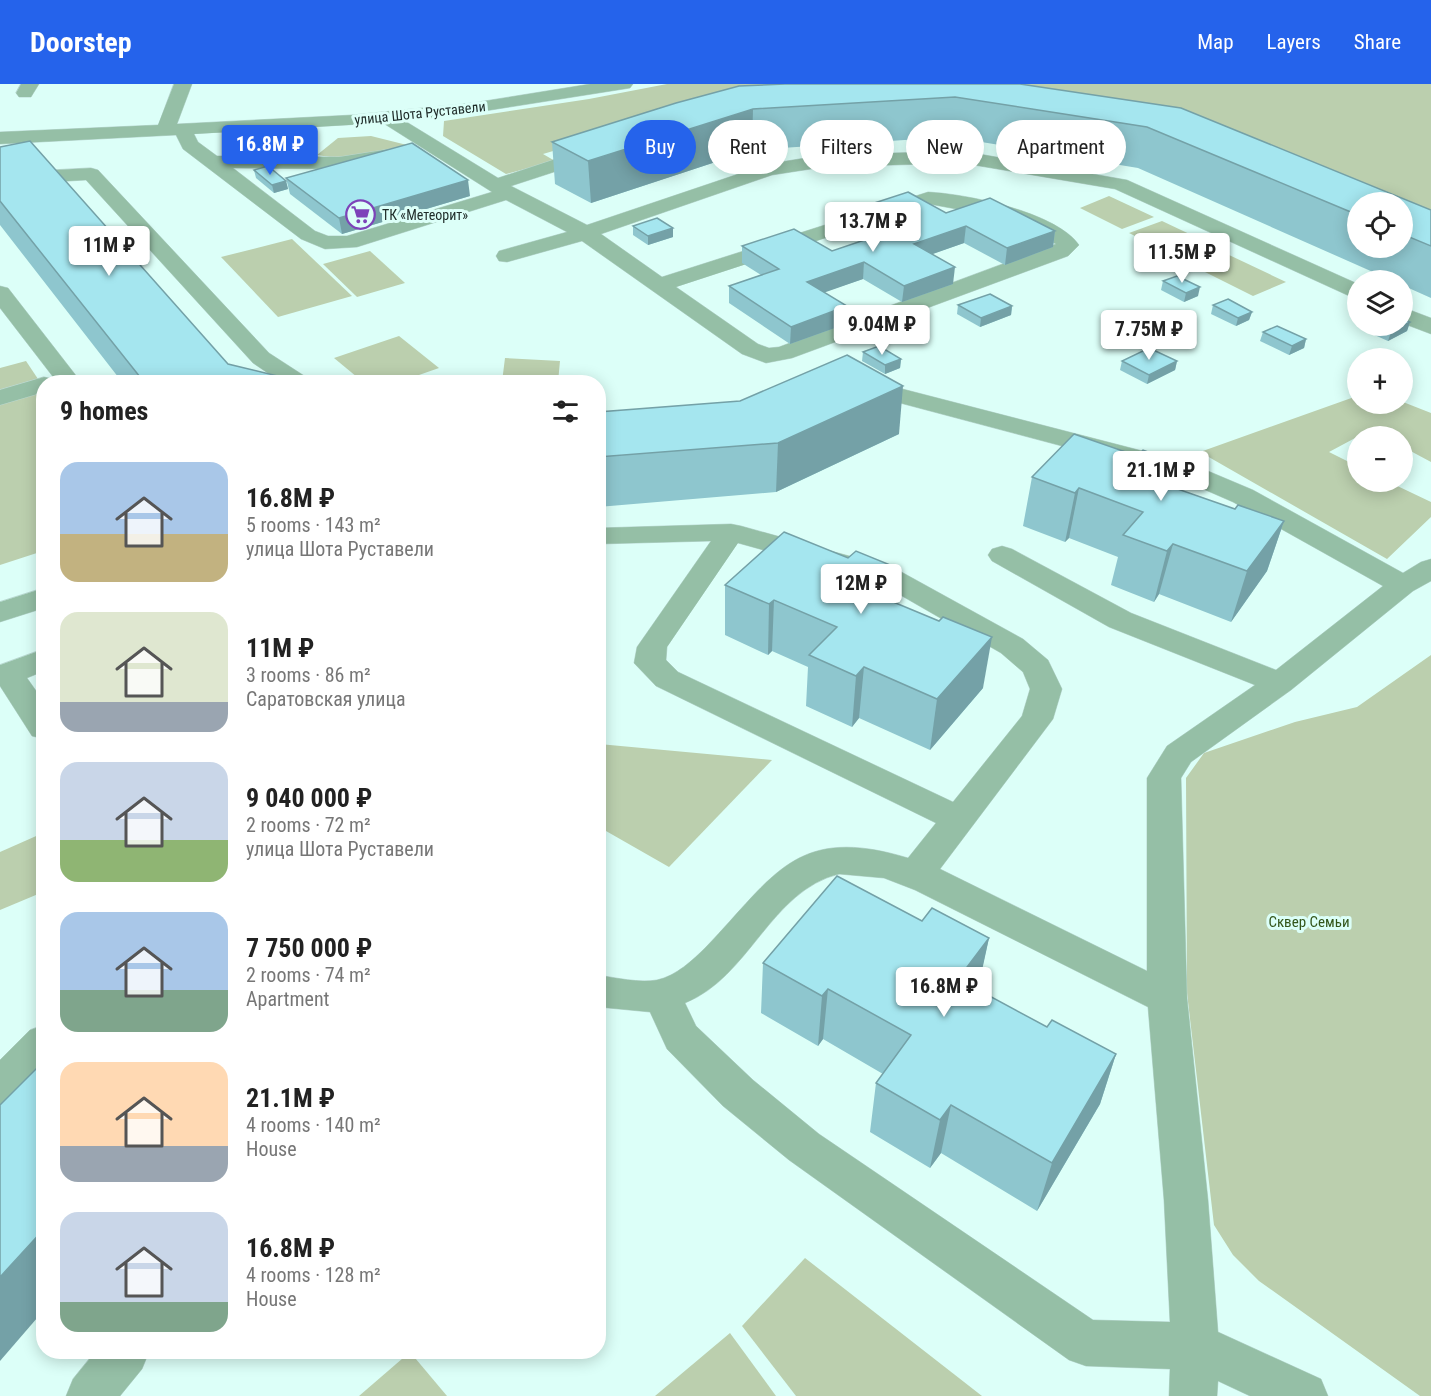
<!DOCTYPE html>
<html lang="en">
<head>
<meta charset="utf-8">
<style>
	body { margin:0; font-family:"Roboto Condensed",sans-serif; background:#f6f6f6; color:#222; height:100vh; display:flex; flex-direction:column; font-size:22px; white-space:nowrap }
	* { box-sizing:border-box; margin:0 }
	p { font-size:20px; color:#767676 }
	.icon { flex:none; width:33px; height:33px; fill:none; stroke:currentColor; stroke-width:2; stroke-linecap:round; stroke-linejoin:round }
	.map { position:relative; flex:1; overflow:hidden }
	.side { position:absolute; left:36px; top:291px; width:570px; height:984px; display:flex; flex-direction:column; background:#fff; border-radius:24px; box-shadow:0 3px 15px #0003 }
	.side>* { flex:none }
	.hud { position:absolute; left:624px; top:36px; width:570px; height:54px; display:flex; gap:12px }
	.tools { position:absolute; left:1347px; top:108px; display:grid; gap:12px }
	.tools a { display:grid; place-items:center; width:66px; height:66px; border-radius:50%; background:#fff; box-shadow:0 3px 15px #0003; font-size:30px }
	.price { position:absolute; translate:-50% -51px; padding:0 14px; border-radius:6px; background:#fff; color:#222; font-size:20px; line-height:39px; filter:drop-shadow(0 2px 3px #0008) }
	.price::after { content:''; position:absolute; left:50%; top:36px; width:18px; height:14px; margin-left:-9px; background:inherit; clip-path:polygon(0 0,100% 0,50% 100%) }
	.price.active { background:#2563eb; color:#fff }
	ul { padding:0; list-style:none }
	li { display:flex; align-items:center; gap:18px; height:150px; padding:0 24px }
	li span { display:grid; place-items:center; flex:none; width:168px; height:120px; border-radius:18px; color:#555 }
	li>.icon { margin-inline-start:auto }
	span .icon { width:72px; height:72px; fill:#fffc; stroke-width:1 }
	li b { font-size:26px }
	h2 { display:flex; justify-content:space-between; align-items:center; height:72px; padding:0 24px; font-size:26px }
	.pill { padding:0 21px; border-radius:27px; background:#fff; box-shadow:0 3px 15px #0003; font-size:21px; line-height:54px }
	.pill.active { background:#2563eb; color:#fff }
	header { display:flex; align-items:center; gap:36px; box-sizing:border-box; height:84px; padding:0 30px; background:#2563eb; color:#fff }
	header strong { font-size:28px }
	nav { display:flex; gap:33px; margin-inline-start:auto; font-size:21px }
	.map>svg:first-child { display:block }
	.green { fill:#bbcfae }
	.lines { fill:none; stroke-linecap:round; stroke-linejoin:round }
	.minor-casing { stroke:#bad9d3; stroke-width:1 }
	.minor { fill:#95bfa6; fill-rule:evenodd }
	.wall { fill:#8ec6ce; fill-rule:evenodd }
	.shaded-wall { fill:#74a1a7 }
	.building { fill:#a5e6ef; stroke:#74a1a7; stroke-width:1.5 }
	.labels { text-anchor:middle; stroke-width:6; stroke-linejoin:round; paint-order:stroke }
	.far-street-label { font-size:14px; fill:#202d2a; stroke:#dcfff8 }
	.far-poi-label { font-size:14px; fill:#202d2a; stroke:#dcfff8; text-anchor:start }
	.park-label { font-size:15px; fill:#335519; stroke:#dcfff8 }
</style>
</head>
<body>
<header>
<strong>Doorstep</strong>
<nav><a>Map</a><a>Layers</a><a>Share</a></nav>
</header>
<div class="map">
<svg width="1431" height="1312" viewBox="0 0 1431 1312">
	<rect width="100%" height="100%" fill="#dcfff8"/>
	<g class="green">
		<polygon points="667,0 989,0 617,48 543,70 555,77 506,90 443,52 444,37 589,15"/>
		<polygon points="1007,0 1431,0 1431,153 1402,118 1358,118"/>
		<polygon points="371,52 411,62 349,76 317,71 338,54"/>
		<polygon points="1109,112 1154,133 1122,145 1080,124"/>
		<polygon points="1162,137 1200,155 1167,168 1129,149"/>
		<polygon points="292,155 352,212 278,233 221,173"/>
		<polygon points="1208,161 1286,198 1253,212 1175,173"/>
		<polygon points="370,167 405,199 357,213 323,180"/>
		<polygon points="399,252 439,284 399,298 363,298 334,274"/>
		<polygon points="505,274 560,277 558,298 502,298"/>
		<polygon points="26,277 44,304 43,467 0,481 0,284"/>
		<polygon points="1357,312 1358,320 1403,318 1431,329 1431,378 1403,363 1402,352 1382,352 1370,346 1329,368 1357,382 1358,398 1389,398 1431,418 1431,433 1387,475 1200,368"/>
		<polygon points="1431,571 1431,1312 1420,1312 1259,1197 1233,1171 1214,1141 1187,909 1186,694 1204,669 1295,638 1357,623"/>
		<polygon points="599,660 772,676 669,783 599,743"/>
		<polygon points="43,749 43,808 0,826 0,768"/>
		<polygon points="805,1174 982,1312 796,1312 742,1242"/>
		<polygon points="730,1249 776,1312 655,1312"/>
		<polygon points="410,1268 447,1312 359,1312"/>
	</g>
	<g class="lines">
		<defs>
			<g id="minor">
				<polygon points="21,0 39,0 31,13 19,13 16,9"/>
				<path d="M 174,0 L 192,0 L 177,40 L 352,31 L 472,19 L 590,0 L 633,0 L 630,4 L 624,5 L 472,29 L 405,37 L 498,94 L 589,64 L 603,64 L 606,68 L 603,72 L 511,102 L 587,141 L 768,80 L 824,71 L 962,67 L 1127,96 L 1358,200 L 1358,216 L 1115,105 L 962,79 L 824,83 L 772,91 L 601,150 L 662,193 L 928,108 C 967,110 1056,128 1079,161 L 1068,172 L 792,274 L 766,279 L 742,270 L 582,157 L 507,178 L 499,177 L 496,172 L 499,167 L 567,148 L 506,116 L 357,163 L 325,165 L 301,155 L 183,65 L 176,51 L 0,60 L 0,48 L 158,41 ZM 383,39 L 492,108 L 347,152 L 328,152 L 315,147 L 233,84 L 339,85 L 397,75 L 400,71 L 397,67 L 390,65 L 339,73 L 217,72 L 198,58 L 194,50 ZM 929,120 L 1005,134 L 1056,160 L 779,263 L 769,264 L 758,260 L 676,203 Z"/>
				<polygon points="91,84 98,86 269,269 306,293 309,298 281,298 253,279 86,96 0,101 0,89"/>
				<polygon points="0,202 8,204 81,298 57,298 0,224"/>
				<polygon points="1402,223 1431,234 1431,250 1402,239"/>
				<polygon points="44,293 53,295 55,298 44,298 44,308 0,321 0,306"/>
				<path d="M 860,294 L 1189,379 L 1253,406 L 1403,489 L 1421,478 L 1431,475 L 1431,497 L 1413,507 L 1291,606 L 1191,678 L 1181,694 L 1187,914 L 1208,1116 L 1218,1248 L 1321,1295 L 1328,1312 L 1250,1312 L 1218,1297 L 1217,1312 L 1169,1312 L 1170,1285 L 1086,1282 L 1069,1276 L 789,1076 L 723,1022 L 667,965 L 650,928 L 598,923 L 598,891 C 617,894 639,899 657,896 C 676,892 693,876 706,863 C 775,791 796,740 908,774 L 936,739 L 656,602 L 634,579 L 637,563 L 711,457 L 598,460 L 598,444 L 731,440 L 741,442 L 896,485 L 1023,555 L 1048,576 L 1062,605 L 1053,635 L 940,785 L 1147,887 L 1147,694 L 1167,662 L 1255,601 L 1109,543 L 992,477 L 988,471 L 992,465 L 1002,462 L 1012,465 L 1131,529 L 1276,586 L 1383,502 L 1233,418 L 1171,391 L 851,306 L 848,301 L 851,296 ZM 738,459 L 876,497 L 1001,569 L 1023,588 L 1030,605 L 1022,632 L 953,718 L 678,588 L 666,576 L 667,563 ZM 839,790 L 884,794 L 915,806 L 1148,923 L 1164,1116 L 1170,1238 L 1093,1236 L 819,1050 L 753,996 L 696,942 L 685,919 C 750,893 770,807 839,790 Z"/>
				<polygon points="44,504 44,524 0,538 0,518"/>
				<polygon points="44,565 44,587 27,594 44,618 44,655 32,652 0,602 0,581"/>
				<polygon points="44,941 44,985 15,1016 0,1021 0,976 30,946"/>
				<polygon points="95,1268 149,1268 142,1285 120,1312 66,1312 73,1295"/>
			</g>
		</defs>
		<use href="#minor" class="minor-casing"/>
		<use href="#minor" class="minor"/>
	</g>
	<g class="wall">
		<path d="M 1020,0 L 1431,126 L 1431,214 L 1402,201 L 1402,196 L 1391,196 L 1138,84 L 951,53 L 752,66 L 591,119 L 555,100 L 552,58 L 676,19 ZM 1358,118 L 1402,118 L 1402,164 L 1358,164 Z"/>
		<polygon points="0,63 228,280 302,298 122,298 0,141"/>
		<polygon points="254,86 286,97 288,105 274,109 256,94"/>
		<polygon points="286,94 470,112 342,150 290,110"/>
		<polygon points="859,124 946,129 1055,147 1053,163 1005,181 964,159 932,170 953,200 902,218 863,195 824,208 846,240 790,260 729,219 729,202 761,191 742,179 742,162 832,167 878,151 858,140"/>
		<polygon points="633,142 673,153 648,161 633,151"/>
		<polygon points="1163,197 1198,212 1184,218 1161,206"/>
		<polygon points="958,221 1012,222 1011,231 980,243 957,230"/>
		<polygon points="1213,221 1252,228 1249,236 1236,242 1211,230"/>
		<polygon points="1410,238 1407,247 1388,257 1361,245 1362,242 1402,242"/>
		<polygon points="1263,248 1306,255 1304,264 1289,271 1260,257"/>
		<polygon points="863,268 901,275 900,284 885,290 862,277"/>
		<polygon points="1122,277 1177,277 1175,286 1147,300 1120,286"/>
		<polygon points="598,328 899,350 776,408 598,423"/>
		<polygon points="1032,393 1178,405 1235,425 1284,437 1267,487 1231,538 1159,510 1154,518 1111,501 1118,473 1069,454 1065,458 1023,442"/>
		<polygon points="725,501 896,520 983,604 930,666 859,634 852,643 806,622 808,583 772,567 768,571 725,551"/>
		<polygon points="922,837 989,854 977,906 1047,943 1116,970 1100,1020 1037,1127 941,1069 930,1084 870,1048 876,999 883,990 823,955 818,962 761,929 763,879"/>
	</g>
	<g class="shaded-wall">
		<polygon points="753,25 752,66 591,119 588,77"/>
		<polygon points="468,96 470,112 342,150 339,134"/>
		<polygon points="286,97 288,105 274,109 272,101"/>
		<polygon points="966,142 964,159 913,177 914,160"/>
		<polygon points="673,144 673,153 648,161 648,152"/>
		<polygon points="1055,147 1053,163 1005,181 1007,164"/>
		<polygon points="864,178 863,195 806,215 807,198"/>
		<polygon points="955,183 953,200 902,218 904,202"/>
		<polygon points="1200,203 1198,212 1184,218 1186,209"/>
		<polygon points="847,222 846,240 790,260 791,243"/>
		<polygon points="1012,222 1011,231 980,243 981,234"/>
		<polygon points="1252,228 1249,236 1236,242 1238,234"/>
		<polygon points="1410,238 1407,247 1388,257 1391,248"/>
		<polygon points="1306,255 1304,264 1289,271 1292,262"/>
		<polygon points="901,275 900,284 885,290 885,281"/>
		<polygon points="1177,277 1175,286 1147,300 1149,291"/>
		<polygon points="903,302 899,350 776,408 778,359"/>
		<polygon points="1184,381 1171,430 1166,401"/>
		<polygon points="1079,404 1069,454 1065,458 1075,409"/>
		<polygon points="1284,437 1267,487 1231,538 1247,487"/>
		<polygon points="1173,460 1159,510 1154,518 1167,467"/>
		<polygon points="900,485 894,535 874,510"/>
		<polygon points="774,516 772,567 768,571 769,520"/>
		<polygon points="992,553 983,604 930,666 937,615"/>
		<polygon points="864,583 859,634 852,643 856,592"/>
		<polygon points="989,854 978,905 948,946 958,895"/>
		<polygon points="828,905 823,955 818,962 822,912"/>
		<polygon points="1116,970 1100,1020 1037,1127 1052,1079"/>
		<polygon points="951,1021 941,1069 930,1084 940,1036"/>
		<polygon points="44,1145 44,1226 0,1277 0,1193"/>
	</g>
	<g class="building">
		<polygon points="785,0 1020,0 1181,24 1431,126 1431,162 1402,150 1402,118 1358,118 1358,131 1147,43 955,13 753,25 588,77 552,58 676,19 739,2"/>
		<polygon points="30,57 228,280 302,298 144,298 0,117 0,63"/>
		<polygon points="412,59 468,96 339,134 286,94"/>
		<polygon points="268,82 286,97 272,101 254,86"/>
		<polygon points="908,108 946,129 990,114 1055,147 1007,164 966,142 914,160 955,183 904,202 864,178 807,198 847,222 791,243 729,202 779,185 742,162 794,145 832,167 897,145 859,124"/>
		<polygon points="657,134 673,144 648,152 633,142"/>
		<polygon points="1177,192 1200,203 1186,209 1163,197"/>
		<polygon points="990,210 1012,222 981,234 958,221"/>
		<polygon points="1228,215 1252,228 1238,234 1213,221"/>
		<polygon points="1402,235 1410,238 1391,248 1376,242 1402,242"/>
		<polygon points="1277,242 1306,255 1292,262 1263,248"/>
		<polygon points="879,262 901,275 885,281 863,268"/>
		<polygon points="1149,264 1177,277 1149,291 1122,277"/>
		<polygon points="847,271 903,302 778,359 598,373 598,328 740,317"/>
		<polygon points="1074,350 1137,372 1143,366 1184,381 1166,401 1235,425 1238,421 1284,437 1247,487 1173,460 1167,467 1123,451 1143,428 1079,404 1075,409 1032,393"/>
		<polygon points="784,448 848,474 856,467 900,485 874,510 939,537 943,533 992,553 937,615 864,583 856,592 809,571 837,543 774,516 769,520 725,501"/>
		<polygon points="837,792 922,837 932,824 989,854 958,895 1047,943 1052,936 1116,970 1052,1079 951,1021 940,1036 876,999 911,951 828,905 822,912 763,879"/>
		<polygon points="44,977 44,1145 0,1193 0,1021"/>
	</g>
	<defs>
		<symbol id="supermarket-ring" viewBox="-11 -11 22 22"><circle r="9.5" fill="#dcfff8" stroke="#7d43b9" stroke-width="1.5"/><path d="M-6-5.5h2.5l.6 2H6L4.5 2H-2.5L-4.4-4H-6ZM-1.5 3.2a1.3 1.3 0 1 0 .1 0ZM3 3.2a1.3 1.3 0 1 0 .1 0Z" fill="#7d43b9"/></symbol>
	</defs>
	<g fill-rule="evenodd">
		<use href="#supermarket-ring" x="344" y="114" width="33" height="33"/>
	</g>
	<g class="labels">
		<g class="far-street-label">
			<text transform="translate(420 29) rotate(-6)" y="5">улица Шота Руставели</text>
		</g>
		<g class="far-poi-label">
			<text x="382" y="136">ТК «Метеорит»</text>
		</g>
		<g class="park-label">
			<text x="1309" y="843">Сквер Семьи</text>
		</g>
	</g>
</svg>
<div class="tools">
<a><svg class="icon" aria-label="locate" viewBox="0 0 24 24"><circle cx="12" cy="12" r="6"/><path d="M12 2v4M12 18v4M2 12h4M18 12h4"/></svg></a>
<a><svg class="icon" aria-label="layers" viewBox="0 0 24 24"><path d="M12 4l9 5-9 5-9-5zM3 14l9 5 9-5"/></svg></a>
<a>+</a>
<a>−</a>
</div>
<b class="price active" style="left:270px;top:92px">16.8M ₽</b>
<b class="price" style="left:873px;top:169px">13.7M ₽</b>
<b class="price" style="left:109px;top:193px">11M ₽</b>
<b class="price" style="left:1182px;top:200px">11.5M ₽</b>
<b class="price" style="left:882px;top:272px">9.04M ₽</b>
<b class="price" style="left:1149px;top:277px">7.75M ₽</b>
<b class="price" style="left:1161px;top:418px">21.1M ₽</b>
<b class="price" style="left:861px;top:531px">12M ₽</b>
<b class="price" style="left:944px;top:934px">16.8M ₽</b>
<div class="hud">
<a class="pill active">Buy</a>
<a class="pill">Rent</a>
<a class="pill">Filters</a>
<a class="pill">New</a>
<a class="pill">Apartment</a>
</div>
<section class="side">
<h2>9 homes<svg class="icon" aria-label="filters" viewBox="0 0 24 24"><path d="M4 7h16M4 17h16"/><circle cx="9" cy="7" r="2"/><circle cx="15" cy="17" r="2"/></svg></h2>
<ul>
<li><span style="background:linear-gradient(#a9c7e8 60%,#c2b280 0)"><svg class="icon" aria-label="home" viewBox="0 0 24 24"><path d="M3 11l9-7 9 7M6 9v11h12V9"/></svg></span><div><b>16.8M ₽</b><p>5 rooms · 143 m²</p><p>улица Шота Руставели</p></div></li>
<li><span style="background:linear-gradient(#dfe7d0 75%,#9aa5b1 0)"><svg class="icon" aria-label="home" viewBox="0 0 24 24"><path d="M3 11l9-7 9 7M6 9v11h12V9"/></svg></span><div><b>11M ₽</b><p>3 rooms · 86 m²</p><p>Саратовская улица</p></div></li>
<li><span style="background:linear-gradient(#c9d6e8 65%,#8fb573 0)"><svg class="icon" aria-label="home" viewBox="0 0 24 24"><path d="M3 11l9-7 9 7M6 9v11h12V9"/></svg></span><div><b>9 040 000 ₽</b><p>2 rooms · 72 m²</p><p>улица Шота Руставели</p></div></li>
<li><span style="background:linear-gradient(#a9c7e8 65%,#7fa58c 0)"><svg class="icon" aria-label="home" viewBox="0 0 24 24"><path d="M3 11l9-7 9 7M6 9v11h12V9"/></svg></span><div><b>7 750 000 ₽</b><p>2 rooms · 74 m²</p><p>Apartment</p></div></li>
<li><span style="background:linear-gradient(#ffd9b3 70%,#9aa5b1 0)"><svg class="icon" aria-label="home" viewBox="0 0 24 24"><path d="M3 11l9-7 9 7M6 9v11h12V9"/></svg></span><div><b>21.1M ₽</b><p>4 rooms · 140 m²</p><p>House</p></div></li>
<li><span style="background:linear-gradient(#c9d6e8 75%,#7fa58c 0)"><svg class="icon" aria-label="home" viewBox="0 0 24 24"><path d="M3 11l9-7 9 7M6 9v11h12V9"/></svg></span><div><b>16.8M ₽</b><p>4 rooms · 128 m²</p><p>House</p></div></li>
</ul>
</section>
</div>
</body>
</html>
